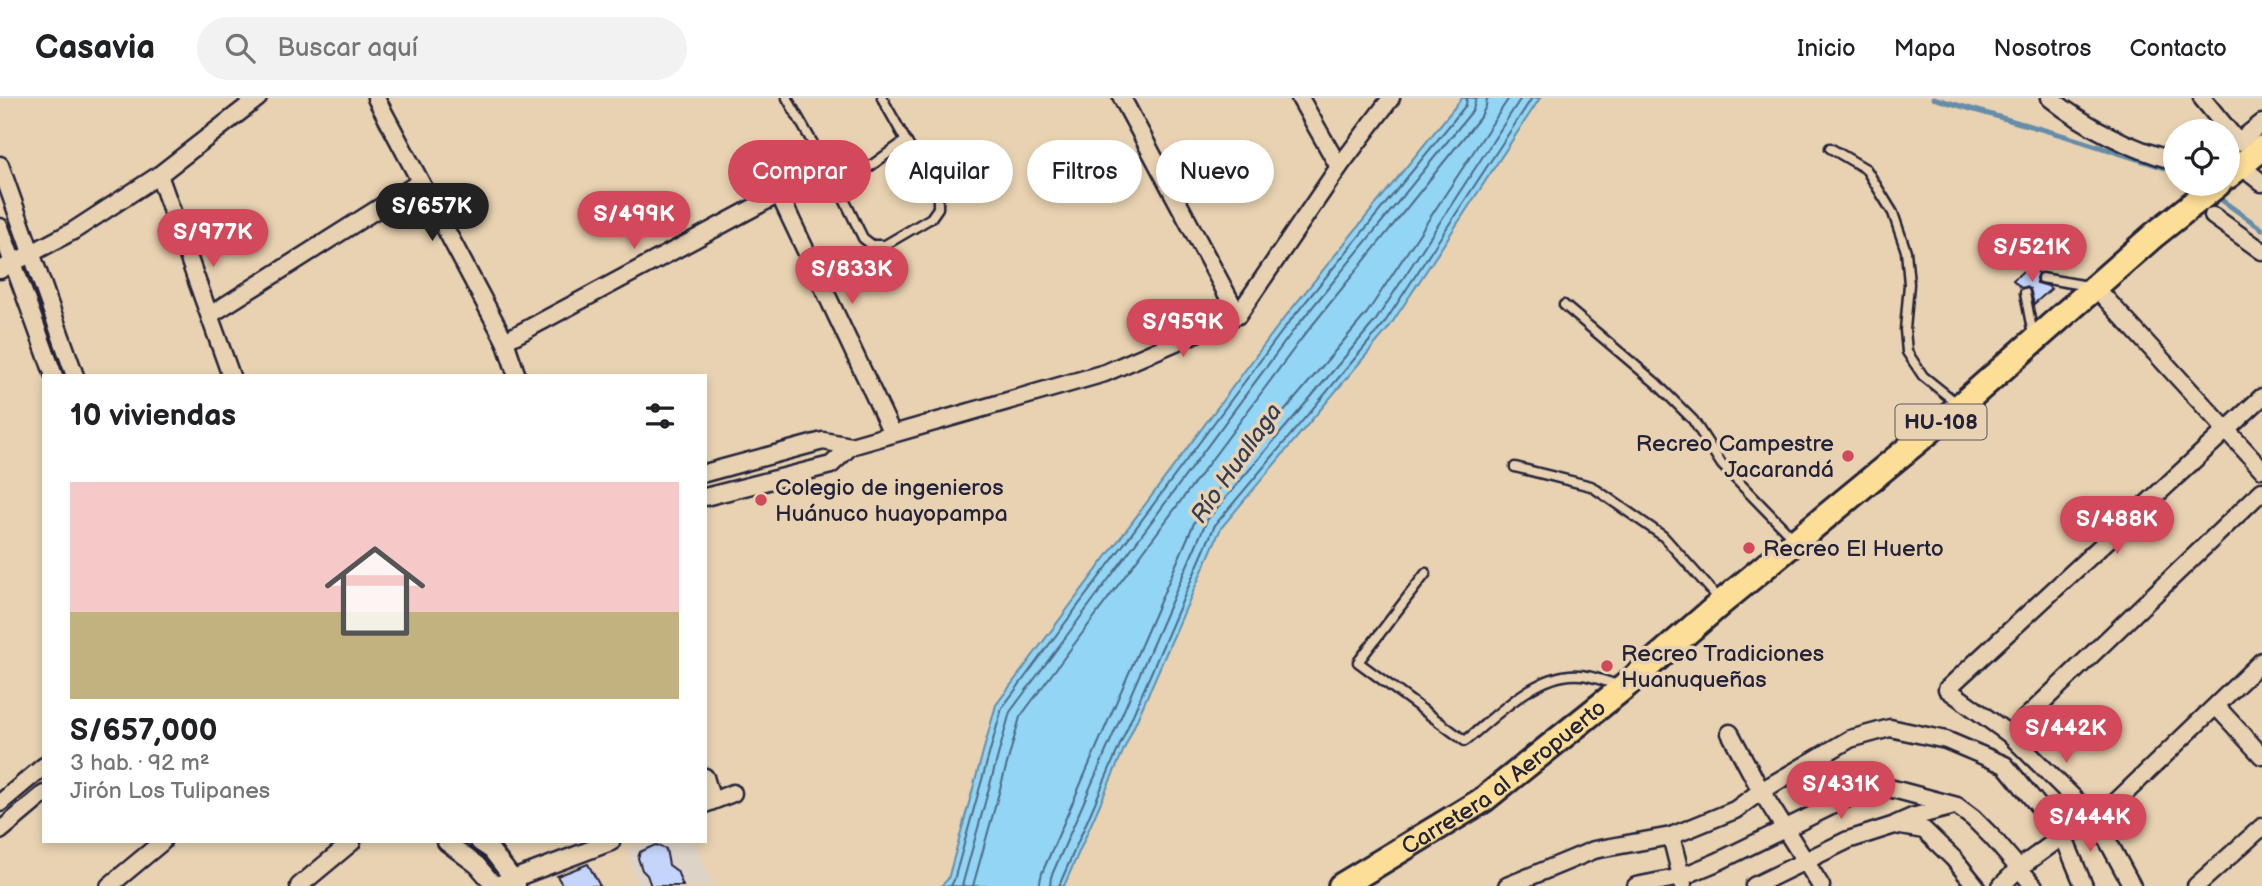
<!DOCTYPE html>
<html lang="es">
<head>
<meta charset="utf-8">
<style>
	body { margin:0; font-family:"Balsamiq Sans",sans-serif; background:#f2f2f2; color:#202124; height:100vh; display:flex; flex-direction:column; font-size:26px; white-space:nowrap }
	* { box-sizing:border-box; margin:0 }
	p { font-size:23px; color:#757577 }
	.icon { flex:none; width:38px; height:38px; fill:none; stroke:currentColor; stroke-width:2; stroke-linecap:round; stroke-linejoin:round }
	.map { position:relative; flex:1; overflow:hidden }
	.sheet { position:absolute; left:42px; top:276px; width:665px; height:469px; display:flex; flex-direction:column; background:#fff; border-radius:0px; box-shadow:0 4px 10px #0003 }
	.sheet>* { flex:none }
	.hud { position:absolute; left:728px; top:42px; width:665px; height:63px; display:flex; gap:14px }
	.fabs { position:absolute; left:2163px; top:21px; display:grid; gap:14px }
	.fabs a { display:grid; place-items:center; width:77px; height:77px; border-radius:50%; background:#fff; box-shadow:0 4px 10px #0003; font-size:35px }
	.price { position:absolute; translate:-50% -60px; padding:0 16px; border-radius:24px; background:#d1495b; color:#fff; font-size:23px; line-height:46px; filter:drop-shadow(0 2px 4px #0008) }
	.price::after { content:''; position:absolute; left:50%; top:42px; width:21px; height:16px; margin-left:-10px; background:inherit; clip-path:polygon(0 0,100% 0,50% 100%) }
	.price.selected { background:#222; color:#fff }
	ul { padding:0; list-style:none }
	li { display:grid; align-content:center; gap:14px; height:371px; padding:0 28px }
	li+li { border-top:2px solid #e0e0e0 }
	li span { display:grid; place-items:center; height:217px; border-radius:0px; color:#555 }
	li>.icon { margin-inline-start:auto }
	span .icon { width:126px; height:126px; fill:#fffc; stroke-width:1 }
	li b { font-size:30px }
	h2 { display:flex; justify-content:space-between; align-items:center; height:84px; padding:0 28px; font-size:30px }
	.pill { padding:0 24px; border-radius:32px; background:#fff; box-shadow:0 4px 10px #0003; font-size:24px; line-height:63px }
	.pill.selected { background:#d1495b; color:#fff }
	header { display:flex; align-items:center; gap:42px; box-sizing:border-box; height:98px; padding:0 35px; background:#fff; border-bottom:2px solid #e0e0e0 }
	header strong { font-size:33px }
	nav { display:flex; gap:38px; margin-inline-start:auto; font-size:24px }
	.search { width:490px; height:63px; background:#f2f2f2; display:flex; align-items:center; gap:18px; box-sizing:border-box; padding:0 24px; border-radius:38px; color:#757577; font-size:26px }
	.map>svg:first-child { display:block }
	.built { fill:#ddd3c7 }
	.water { fill:#92d5f4; stroke:#658daa; stroke-width:2 }
	.lines { fill:none; stroke-linecap:round; stroke-linejoin:round }
	.shore { stroke:#4f6a85; stroke-width:2 }
	.stream { stroke:#658daa; stroke-width:5 }
	.building { fill:#c4d4fa; stroke:#22223b; stroke-width:2 }
	.service-casing { stroke:#22223b; stroke-width:13 }
	.minor-casing { stroke:#22223b; stroke-width:21 }
	.primary-casing { stroke:#22223b; stroke-width:30 }
	.service { stroke:#e8d2b1; stroke-width:8 }
	.minor { stroke:#e8d2b1; stroke-width:16 }
	.primary { stroke:#fdde96; stroke-width:24 }
	.poi-dot { fill:#d1495b; stroke:#e8d2b1; stroke-width:2.5 }
	.labels { text-anchor:middle; stroke-width:7; stroke-linejoin:round; paint-order:stroke }
	.shield { fill:#e8d2b1; stroke:#5d575e; stroke-width:2 }
	.shield-label { font-size:21px; font-weight:bold; fill:#22223b }
	.poi-label { font-size:23px; fill:#22223b; stroke:#e8d2b1; text-anchor:start }
	.street-label { font-size:23px; fill:#22223b; stroke:#e8d2b1 }
	.water-label { font-size:24px; font-style:italic; fill:#333d57; stroke:#e8d2b1 }
</style>
</head>
<body>
<header>
<strong>Casavia</strong>
<div class="search"><svg class="icon" aria-label="search" viewBox="0 0 24 24"><circle cx="10" cy="10" r="6"/><path d="M15 15l6 6"/></svg>Buscar aquí</div>
<nav><a>Inicio</a><a>Mapa</a><a>Nosotros</a><a>Contacto</a></nav>
</header>
<div class="map">
<svg width="2262" height="788" viewBox="0 0 2262 788">
	<rect width="100%" height="100%" fill="#e8d2b1"/>
	<filter id="ink" filterUnits="userSpaceOnUse"><feTurbulence type="fractalNoise" baseFrequency=".0143" numOctaves="2"/><feDisplacementMap in="SourceGraphic" scale="14" xChannelSelector="R" yChannelSelector="G"/><feConvolveMatrix kernelMatrix="1 2 1 2 8 2 1 2 1" color-interpolation-filters="sRGB"/></filter>
	<g filter="url(#ink)">
		<polygon class="built" points="647,744 695,744 714,788 638,788 626,752"/>
		<polygon class="water" points="1462,0 1540,0 1388,231 1221,430 1064,788 941,788 948,781 996,607 1281,224"/>
		<g class="lines">
			<g class="shore">
				<polyline points="951,788 954,782 1002,610 1286,228 1466,7 1467,0"/>
				<polyline points="962,788 1010,614 1293,233 1473,12 1476,0"/>
				<polyline points="973,788 1020,619 1302,240 1481,18 1486,8 1487,0"/>
				<polyline points="1039,788 1042,775 1198,416 1367,215 1509,0"/>
				<polyline points="1050,788 1051,779 1207,422 1376,222 1521,0"/>
				<polyline points="1059,788 1215,427 1383,227 1532,0"/>
			</g>
			<g class="stream">
				<polyline points="1933,0 2065,38 2175,73"/>
				<polyline points="2216,98 2262,131"/>
			</g>
		</g>
		<g class="building">
			<polygon points="2030,167 2038,175 2036,180 2037,185 2048,188 2051,191 2034,206 2030,191 2026,189 2021,190 2013,182"/>
			<polygon points="655,747 666,751 669,767 677,773 683,788 651,788 647,777 642,772 638,760 640,754"/>
			<polygon points="588,766 600,788 563,788 557,778"/>
		</g>
		<g class="lines">
			<defs>
				<g id="service">
					<polyline points="787,0 839,91 863,140 872,147 885,147 931,120 938,110 938,100 882,0"/>
					<polyline points="1830,50 1866,71 1893,115 1906,153 1909,186 1905,232 1907,254 1923,278 1958,306"/>
					<polyline points="839,91 905,43"/>
					<polyline points="2042,180 2088,188"/>
					<polyline points="2025,195 2033,237"/>
					<polyline points="1564,207 1656,285 1693,322 1722,367 1795,442"/>
					<polyline points="1515,369 1591,388 1663,438 1720,502"/>
					<path d="M 1426,475 L 1358,564 L 1465,643 C 1495,619 1539,572 1581,577 C 1593,578 1606,584 1618,587"/>
				</g>
				<g id="minor">
					<polyline points="376,0 505,243 517,278"/>
					<polyline points="1122,0 1238,217"/>
					<polyline points="1300,0 1339,69"/>
					<path d="M 2050,0 C 2086,29 2131,51 2175,63"/>
					<polyline points="2202,0 2238,44"/>
					<polyline points="2230,46 2238,44 2262,25"/>
					<polyline points="0,67 75,278"/>
					<polyline points="2241,68 2262,85"/>
					<polyline points="159,77 231,278"/>
					<polyline points="2213,118 2262,153"/>
					<polyline points="0,129 54,278"/>
					<polyline points="0,172 73,133 159,77 258,0"/>
					<polyline points="2095,189 2262,371"/>
					<polyline points="210,217 420,84"/>
					<polyline points="505,243 779,96 892,335"/>
					<polyline points="705,375 823,343 851,348 1105,275 1238,217 1339,69 1391,0"/>
					<polyline points="705,399 831,367 851,348"/>
					<polyline points="2216,608 2262,658"/>
					<polyline points="1730,635 1761,693 1821,788"/>
					<polyline points="2009,636 2262,393"/>
					<polyline points="705,679 712,703"/>
					<polyline points="0,705 44,668"/>
					<polyline points="705,706 733,695"/>
					<polyline points="1896,726 1912,719 1951,709"/>
					<polyline points="0,733 44,696"/>
					<polyline points="1671,738 1683,786"/>
					<polyline points="446,744 477,767 495,788"/>
					<polyline points="479,744 491,752 517,786"/>
					<polyline points="109,788 162,744"/>
					<polyline points="299,788 352,744"/>
					<polyline points="494,788 611,744"/>
					<polyline points="1507,788 1594,752 1671,738 1691,730 1735,712 1761,693 1850,641 1890,630 1946,642 2005,667 2063,738 2084,788"/>
					<polyline points="1636,788 1681,779 1717,764 1872,688 1878,687 1957,708 1973,720 1992,739 2034,788"/>
					<polyline points="1754,788 1848,742 1895,727 1924,732 1954,761 1976,788"/>
					<polyline points="2001,788 2019,770 2067,735 2090,729 2262,563"/>
					<polyline points="2132,788 2097,723 2009,636 1947,591 2262,299"/>
					<polyline points="2196,788 2262,729"/>
				</g>
				<g id="primary">
					<polyline points="2228,78 2262,50"/>
					<path id="s1" d="M 1341,788 L 1483,702 L 1624,589 L 1722,504 L 1960,308 L 2154,137 L 2218,86"/>
				</g>
			</defs>
			<use href="#service" class="service-casing"/>
			<use href="#minor" class="minor-casing"/>
			<use href="#primary" class="primary-casing"/>
			<use href="#service" class="service"/>
			<use href="#minor" class="minor"/>
			<use href="#primary" class="primary"/>
		</g>
	</g>
	<g class="poi-dot">
		<circle cx="1848" cy="358" r="7"/>
		<circle cx="761" cy="402" r="7"/>
		<circle cx="1749" cy="450" r="7"/>
		<circle cx="1607" cy="568" r="7"/>
	</g>
	<g class="labels">
		<rect class="shield" x="1895.5" y="306.5" width="91" height="35" rx="5"/>
		<g class="shield-label">
			<text x="1941" y="331">HU-108</text>
		</g>
		<g class="poi-label">
			<text x="1834" y="353" text-anchor="end">Recreo Campestre<tspan x="1834" dy="26">Jacarandá</tspan></text>
			<text x="775" y="397">Colegio de ingenieros<tspan x="775" dy="26">Huánuco huayopampa</tspan></text>
			<text x="1763" y="458">Recreo El Huerto</text>
			<text x="1621" y="563">Recreo Tradiciones<tspan x="1621" dy="26">Huanuqueñas</tspan></text>
		</g>
		<g class="street-label">
			<text dy="8" stroke="none"><textPath href="#s1" startOffset="196">Carretera al Aeropuerto</textPath></text>
		</g>
		<g class="water-label">
			<text transform="translate(1236 365) rotate(-55)" y="8">Río Huallaga</text>
		</g>
	</g>
</svg>
<div class="fabs">
<a><svg class="icon" aria-label="locate" viewBox="0 0 24 24"><circle cx="12" cy="12" r="6"/><path d="M12 2v4M12 18v4M2 12h4M18 12h4"/></svg></a>
</div>
<b class="price selected" style="left:432px;top:145px">S/657K</b>
<b class="price" style="left:634px;top:153px">S/499K</b>
<b class="price" style="left:213px;top:171px">S/977K</b>
<b class="price" style="left:2032px;top:186px">S/521K</b>
<b class="price" style="left:852px;top:208px">S/833K</b>
<b class="price" style="left:1183px;top:261px">S/959K</b>
<b class="price" style="left:2117px;top:458px">S/488K</b>
<b class="price" style="left:2066px;top:667px">S/442K</b>
<b class="price" style="left:1841px;top:723px">S/431K</b>
<b class="price" style="left:2090px;top:756px">S/444K</b>
<div class="hud">
<a class="pill selected">Comprar</a>
<a class="pill">Alquilar</a>
<a class="pill">Filtros</a>
<a class="pill">Nuevo</a>
</div>
<section class="sheet">
<h2>10 viviendas<svg class="icon" aria-label="filters" viewBox="0 0 24 24"><path d="M4 7h16M4 17h16"/><circle cx="9" cy="7" r="2"/><circle cx="15" cy="17" r="2"/></svg></h2>
<ul>
<li><span style="background:linear-gradient(#f6c9c9 60%,#c2b280 0)"><svg class="icon" aria-label="home" viewBox="0 0 24 24"><path d="M3 11l9-7 9 7M6 9v11h12V9"/></svg></span><div><b>S/657,000</b><p>3 hab. · 92 m²</p><p>Jirón Los Tulipanes</p></div></li>
</ul>
</section>
</div>
</body>
</html>
